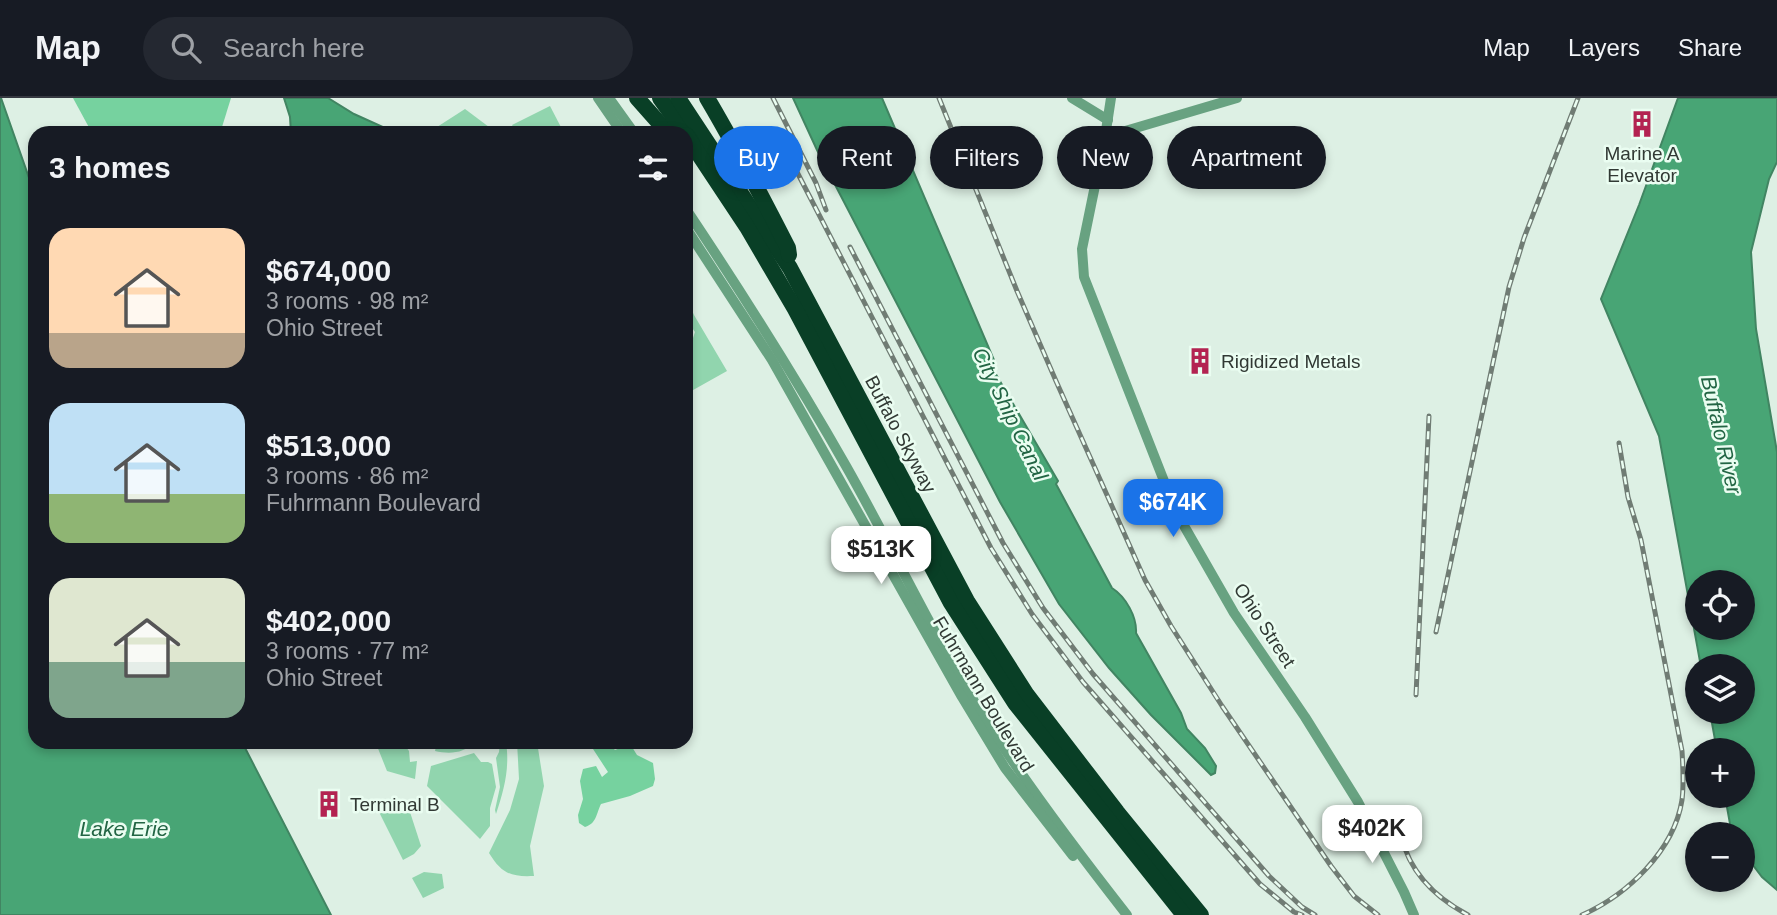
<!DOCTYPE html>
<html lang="en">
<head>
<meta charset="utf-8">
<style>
	body { margin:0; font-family:Arial,sans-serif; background:#242831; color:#f1f3f6; height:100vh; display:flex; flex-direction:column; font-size:26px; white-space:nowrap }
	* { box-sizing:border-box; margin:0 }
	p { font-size:23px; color:#9ea1a6 }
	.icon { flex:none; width:38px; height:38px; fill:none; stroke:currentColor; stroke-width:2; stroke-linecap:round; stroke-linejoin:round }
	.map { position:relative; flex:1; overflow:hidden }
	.side { position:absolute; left:28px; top:28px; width:665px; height:623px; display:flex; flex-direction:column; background:#171b24; border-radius:21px; box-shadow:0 4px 10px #0003 }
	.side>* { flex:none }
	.hud { position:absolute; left:714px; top:28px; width:665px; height:63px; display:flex; gap:14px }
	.buttons { position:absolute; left:1685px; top:472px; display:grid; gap:14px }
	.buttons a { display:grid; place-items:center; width:70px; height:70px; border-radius:50%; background:#171b24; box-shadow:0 4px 10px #0003; font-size:35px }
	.price { position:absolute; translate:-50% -60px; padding:0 16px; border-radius:14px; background:#fff; color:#222; font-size:23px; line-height:46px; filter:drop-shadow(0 2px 4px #0008) }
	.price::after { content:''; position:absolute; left:50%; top:42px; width:21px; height:16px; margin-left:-10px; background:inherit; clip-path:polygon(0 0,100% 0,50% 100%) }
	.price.selected { background:#1a73e8; color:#fff }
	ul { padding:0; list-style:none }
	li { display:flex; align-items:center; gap:21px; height:175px; padding:0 21px }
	li span { display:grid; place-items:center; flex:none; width:196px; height:140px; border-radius:21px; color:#555 }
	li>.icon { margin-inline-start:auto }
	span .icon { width:84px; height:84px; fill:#fffc; stroke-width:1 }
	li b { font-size:30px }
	h2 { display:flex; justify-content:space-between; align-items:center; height:84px; padding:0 21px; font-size:30px }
	.chip { padding:0 24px; border-radius:32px; background:#171b24; box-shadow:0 4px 10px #0003; font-size:24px; line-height:63px }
	.chip.selected { background:#1a73e8; color:#fff }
	header { display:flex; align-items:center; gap:42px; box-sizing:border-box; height:98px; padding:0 35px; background:#171b24; border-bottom:2px solid #363941 }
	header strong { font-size:33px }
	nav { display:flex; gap:38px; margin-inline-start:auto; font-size:24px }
	.search { width:490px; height:63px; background:#242831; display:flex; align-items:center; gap:18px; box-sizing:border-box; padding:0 24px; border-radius:38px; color:#9ea1a6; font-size:26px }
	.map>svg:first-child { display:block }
	.green { fill:#91d5ae }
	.forest { fill:#76d29f }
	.water { fill:#48a575; stroke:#418562; stroke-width:2; fill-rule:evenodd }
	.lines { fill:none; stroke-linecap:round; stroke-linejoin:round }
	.minor { stroke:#68a281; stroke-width:10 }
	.highway { stroke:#093f26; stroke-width:16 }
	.rail-casing { stroke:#707c74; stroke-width:5 }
	.rail { stroke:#eafdf1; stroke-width:2.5; stroke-dasharray:8; stroke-linecap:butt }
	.labels { text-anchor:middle; stroke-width:5; stroke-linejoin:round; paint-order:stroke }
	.poi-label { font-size:19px; fill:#313934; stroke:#eafdf1; text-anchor:start }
	.street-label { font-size:19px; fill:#313934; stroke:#eafdf1 }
	.water-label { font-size:21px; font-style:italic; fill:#226544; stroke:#eafdf1 }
</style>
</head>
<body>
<header>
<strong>Map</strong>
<div class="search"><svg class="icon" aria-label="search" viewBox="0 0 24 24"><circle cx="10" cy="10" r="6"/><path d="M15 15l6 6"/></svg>Search here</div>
<nav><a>Map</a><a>Layers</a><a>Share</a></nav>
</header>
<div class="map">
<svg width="1777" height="817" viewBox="0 0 1777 817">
	<rect width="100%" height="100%" fill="#ddf0e4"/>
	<g class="green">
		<polygon points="550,8 564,35 517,35 512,27"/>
		<polygon points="465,11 497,35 439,35 437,29"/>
		<polygon points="686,199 694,217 727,273 686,296 686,250 690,249 695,234 686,221"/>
		<polygon points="378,644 402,644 409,653 410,664 417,663 415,681 387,673 377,648"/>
		<path d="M 437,644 L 473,644 C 465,656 448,656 435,653 Z"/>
		<path d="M 500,644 L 506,644 C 510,670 504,692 496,716 L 495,712 L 500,689 L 496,660 L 499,654 Z"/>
		<path d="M 517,644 L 537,644 L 544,688 L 530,748 L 534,778 C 511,779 502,776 489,755 L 510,712 L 519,681 Z"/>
		<polygon points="474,655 481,664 488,664 492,666 496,689 490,710 490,728 480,741 427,688 431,668"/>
		<polygon points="379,702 409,711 421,748 414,756 403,762 374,704"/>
		<polygon points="424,774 442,776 444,790 423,800 412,780"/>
	</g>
	<g class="forest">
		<polygon points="73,0 231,0 222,29 208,35 92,35"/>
		<path d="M 597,644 L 607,644 L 615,652 L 623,649 L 632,649 L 637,657 L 653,665 L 655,681 L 653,688 L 630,698 L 601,706 C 596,716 597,725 585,729 L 579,725 L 578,717 L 583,701 L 580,683 L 583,671 L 596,668 L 602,679 L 608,674 L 593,651 Z"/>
	</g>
	<g class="water">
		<polygon points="0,0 1,0 35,97 35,644 242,644 331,817 0,817"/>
		<polygon points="284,0 328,0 354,16 383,29 388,35 291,35 290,19"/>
		<path d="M 793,0 L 882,0 L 994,262 L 990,266 L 1058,383 L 1056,386 L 1112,490 C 1126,499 1137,519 1136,535 L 1181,615 L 1187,631 L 1205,650 L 1216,668 L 1215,675 L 1211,677 L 1151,617 L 1109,570 L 1059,506 L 1000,404 L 817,52 Z"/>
		<path d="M 1678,0 L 1777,0 L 1777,64 L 1769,81 L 1751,154 L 1756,231 L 1777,354 L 1777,792 L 1762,779 L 1743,754 L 1743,737 L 1732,737 L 1725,698 L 1743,698 L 1743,653 L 1717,653 L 1710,614 L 1743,614 L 1743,569 L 1701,569 L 1659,338 L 1601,201 L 1639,107 ZM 1698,485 L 1743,485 L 1743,530 L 1698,530 Z"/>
	</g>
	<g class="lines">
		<g class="minor">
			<polyline points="598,0 622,35"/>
			<polyline points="609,0 634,35"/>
			<polyline points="1072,0 1108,22"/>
			<polyline points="1111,0 1105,39 1082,151 1084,179 1164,383 1183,426 1234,515 1305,619 1358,704 1404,794 1414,817"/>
			<polyline points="1105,39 1237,0"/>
			<path d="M 686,111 C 742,195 796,280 846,368 C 892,449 932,535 981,615 C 1025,685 1076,752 1127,817"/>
			<polyline points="686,130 772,262 962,599 1005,670 1073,758"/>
		</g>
		<g class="highway">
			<polyline points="637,0 668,35"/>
			<polyline points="660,0 685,35"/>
			<polyline points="678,0 790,170 967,503 1027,597 1117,714 1201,817"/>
			<path d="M 707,0 C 736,49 762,99 788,150 L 789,157"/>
			<polyline points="686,37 747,129 795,211 951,505 1015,605 1184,817"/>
		</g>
		<defs>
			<g id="rail">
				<polyline points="773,0 816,85 826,112"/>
				<polyline points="939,0 1017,193 1056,283 1145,482 1171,528 1222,608 1331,768 1354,798 1378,817"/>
				<polyline points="783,53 797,74 991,450 1032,516 1083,584 1260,786 1294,814 1302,817"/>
				<polyline points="850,149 1003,445 1043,510 1093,576 1269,778 1302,809 1315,817"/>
				<polyline points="1436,534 1509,189 1524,140 1578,0"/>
				<polyline points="1416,597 1429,318"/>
				<path d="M 1397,710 C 1398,719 1399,729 1401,738 C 1410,775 1436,800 1468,817"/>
				<path d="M 1582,817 C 1627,797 1674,753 1682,702 C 1684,686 1683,669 1682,653 L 1641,442 L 1628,399 L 1619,345"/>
			</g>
		</defs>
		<use href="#rail" class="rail-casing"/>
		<use href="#rail" class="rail"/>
	</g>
	<defs>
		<symbol id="building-bare" viewBox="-9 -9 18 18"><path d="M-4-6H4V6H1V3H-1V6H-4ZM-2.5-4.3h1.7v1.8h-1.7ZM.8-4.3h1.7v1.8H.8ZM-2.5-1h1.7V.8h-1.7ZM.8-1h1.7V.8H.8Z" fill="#b32351" stroke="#eafdf1" stroke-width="2.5" paint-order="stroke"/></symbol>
	</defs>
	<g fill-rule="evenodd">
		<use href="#building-bare" x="1623" y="7" width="38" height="38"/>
		<use href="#building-bare" x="1181" y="244" width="38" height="38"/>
		<use href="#building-bare" x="310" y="687" width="38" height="38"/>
	</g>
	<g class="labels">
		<g class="poi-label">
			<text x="1642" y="62" text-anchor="middle">Marine A<tspan x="1642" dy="22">Elevator</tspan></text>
			<text x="1221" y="270">Rigidized Metals</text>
			<text x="350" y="713">Terminal B</text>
		</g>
		<g class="street-label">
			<text transform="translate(901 336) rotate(62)" y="7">Buffalo Skyway</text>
			<text transform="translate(1265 527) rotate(57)" y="7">Ohio Street</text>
			<text transform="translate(984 596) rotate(59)" y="7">Fuhrmann Boulevard</text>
		</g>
		<g class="water-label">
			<text transform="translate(1010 316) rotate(64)" y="7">City Ship Canal</text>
			<text transform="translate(1721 337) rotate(77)" y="7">Buffalo River</text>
			<text x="124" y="738">Lake Erie</text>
		</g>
	</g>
</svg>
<div class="buttons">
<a><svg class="icon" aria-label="locate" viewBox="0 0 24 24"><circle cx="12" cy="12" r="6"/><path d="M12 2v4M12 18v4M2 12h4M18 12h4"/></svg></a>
<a><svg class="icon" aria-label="layers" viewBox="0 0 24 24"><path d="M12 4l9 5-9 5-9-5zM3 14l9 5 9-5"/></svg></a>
<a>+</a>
<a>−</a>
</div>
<b class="price selected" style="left:1173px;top:441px">$674K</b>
<b class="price" style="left:881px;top:488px">$513K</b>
<b class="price" style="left:1372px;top:767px">$402K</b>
<div class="hud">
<a class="chip selected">Buy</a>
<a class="chip">Rent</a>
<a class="chip">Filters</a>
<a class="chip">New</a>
<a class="chip">Apartment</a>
</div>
<section class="side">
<h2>3 homes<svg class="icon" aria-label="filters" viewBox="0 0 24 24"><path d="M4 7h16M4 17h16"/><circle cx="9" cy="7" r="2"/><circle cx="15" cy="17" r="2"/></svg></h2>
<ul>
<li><span style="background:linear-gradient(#ffd9b3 75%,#b9a48a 0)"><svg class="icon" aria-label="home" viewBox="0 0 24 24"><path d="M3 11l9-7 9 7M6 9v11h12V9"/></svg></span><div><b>$674,000</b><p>3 rooms · 98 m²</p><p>Ohio Street</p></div></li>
<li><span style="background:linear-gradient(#bfe0f5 65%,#8fb573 0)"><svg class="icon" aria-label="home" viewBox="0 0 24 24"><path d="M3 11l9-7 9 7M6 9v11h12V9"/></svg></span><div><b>$513,000</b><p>3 rooms · 86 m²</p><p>Fuhrmann Boulevard</p></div></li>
<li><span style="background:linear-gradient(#dfe7d0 60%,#7fa58c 0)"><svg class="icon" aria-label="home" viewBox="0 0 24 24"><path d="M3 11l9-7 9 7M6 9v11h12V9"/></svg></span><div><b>$402,000</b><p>3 rooms · 77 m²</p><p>Ohio Street</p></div></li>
</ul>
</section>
</div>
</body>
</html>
